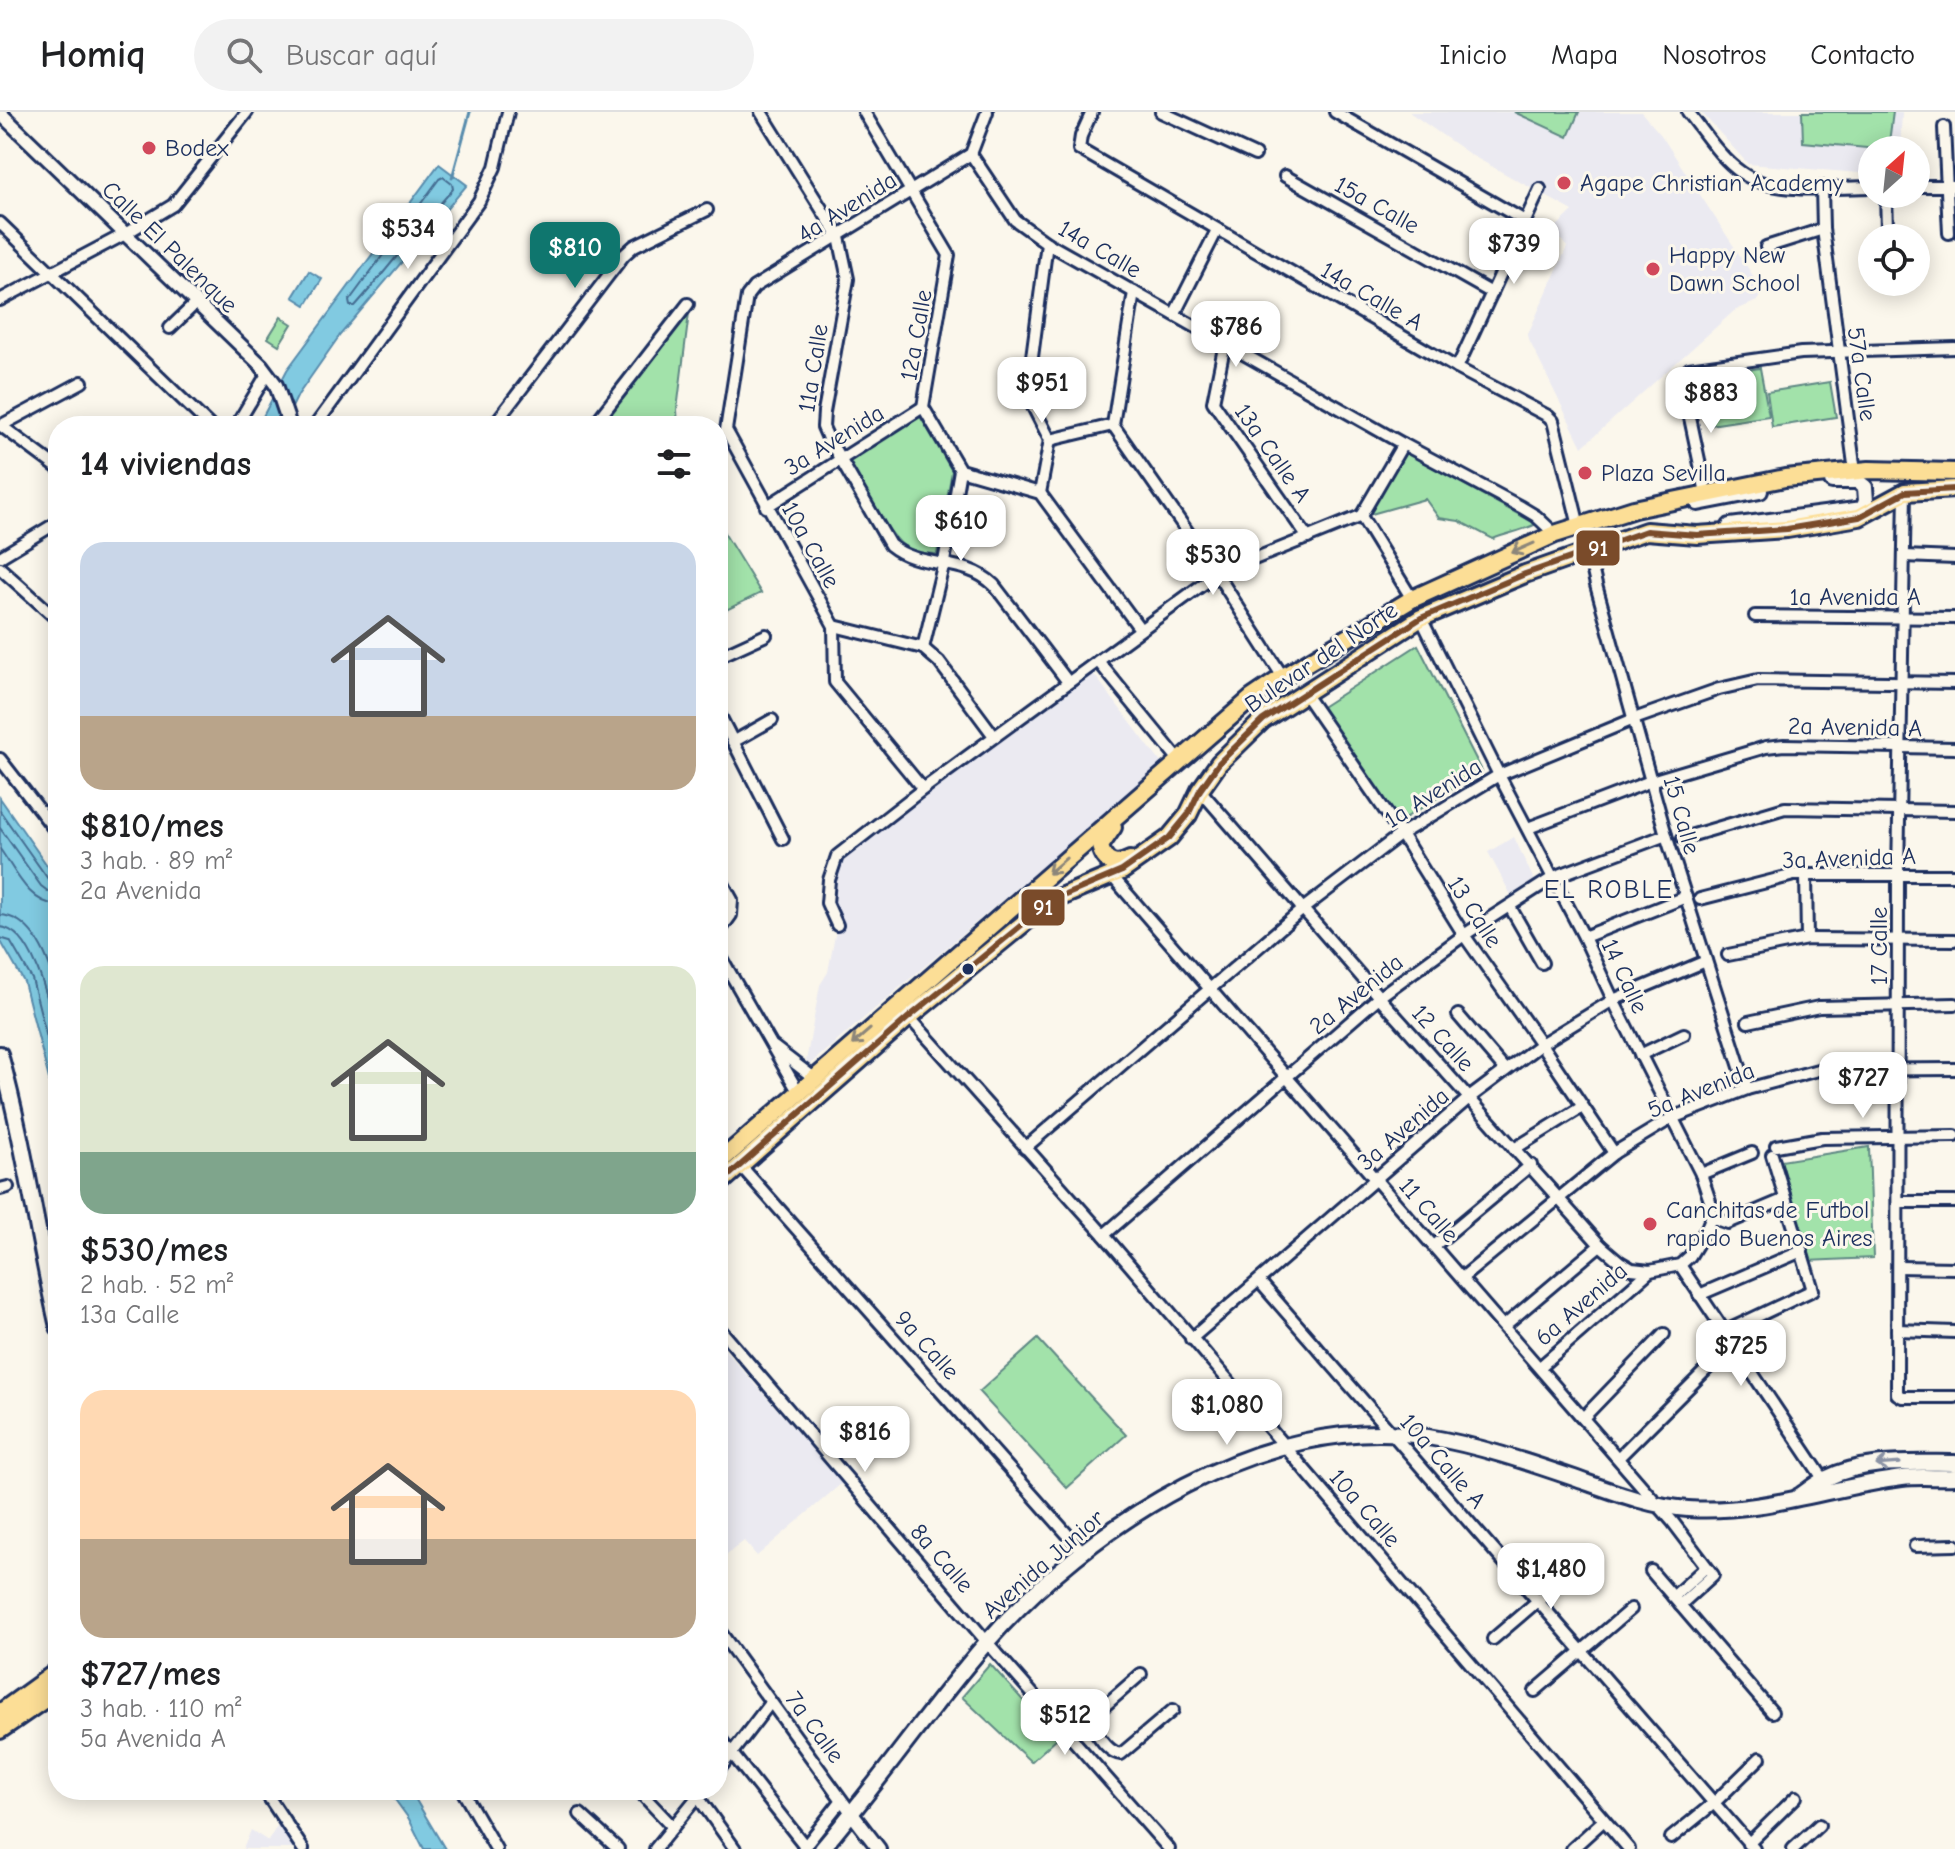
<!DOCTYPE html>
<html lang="es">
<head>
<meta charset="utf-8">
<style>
	body { margin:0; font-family:"Comic Neue",sans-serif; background:#f2f2f2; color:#202124; height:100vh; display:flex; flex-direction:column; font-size:30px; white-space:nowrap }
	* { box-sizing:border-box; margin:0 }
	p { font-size:26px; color:#757577 }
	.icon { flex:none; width:44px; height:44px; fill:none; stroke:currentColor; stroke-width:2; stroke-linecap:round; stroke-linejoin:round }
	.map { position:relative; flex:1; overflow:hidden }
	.drawer { position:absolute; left:48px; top:304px; width:680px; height:1384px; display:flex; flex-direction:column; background:#fff; border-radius:32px; box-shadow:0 4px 20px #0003 }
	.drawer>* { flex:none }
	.needle { width:52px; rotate:27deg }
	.tools { position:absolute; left:1858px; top:24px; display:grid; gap:16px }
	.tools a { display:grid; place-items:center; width:72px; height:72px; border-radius:50%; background:#fff; box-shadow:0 4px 20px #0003; font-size:40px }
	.price { position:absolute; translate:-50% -68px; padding:0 18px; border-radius:16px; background:#fff; color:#222; font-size:26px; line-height:52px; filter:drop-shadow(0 2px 4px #0008) }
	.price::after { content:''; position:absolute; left:50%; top:48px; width:24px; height:18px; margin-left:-12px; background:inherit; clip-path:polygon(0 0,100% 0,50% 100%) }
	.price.active { background:#0f766e; color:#fff }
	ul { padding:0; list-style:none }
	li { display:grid; align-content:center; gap:16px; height:424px; padding:0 32px }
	li span { display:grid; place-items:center; height:248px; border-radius:24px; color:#555 }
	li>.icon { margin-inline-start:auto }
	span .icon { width:144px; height:144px; fill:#fffc; stroke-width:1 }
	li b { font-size:34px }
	h2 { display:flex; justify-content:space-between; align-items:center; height:96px; padding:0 32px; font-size:34px }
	header { display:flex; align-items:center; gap:48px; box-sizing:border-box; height:112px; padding:0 40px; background:#fff; border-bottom:2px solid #e0e0e0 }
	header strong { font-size:38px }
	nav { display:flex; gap:44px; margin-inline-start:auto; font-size:28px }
	.search { width:560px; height:72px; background:#f2f2f2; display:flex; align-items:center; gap:20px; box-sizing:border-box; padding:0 28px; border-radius:44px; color:#757577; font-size:30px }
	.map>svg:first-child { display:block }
	.built { fill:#ebeaf1 }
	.green { fill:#a2e2aa; stroke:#5e8884; stroke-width:2 }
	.water { fill:#81cae1; stroke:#588cad; stroke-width:2 }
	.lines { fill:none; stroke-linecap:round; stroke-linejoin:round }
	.shore { stroke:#446d92; stroke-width:2 }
	.stream { stroke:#588cad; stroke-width:3 }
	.minor-casing { stroke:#1b2f5e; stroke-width:16 }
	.tertiary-casing { stroke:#1b2f5e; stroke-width:18 }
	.secondary-casing { stroke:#1b2f5e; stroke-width:20 }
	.trunk-casing { stroke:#1b2f5e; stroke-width:22 }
	.minor { stroke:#fbf7ec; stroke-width:10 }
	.tertiary { stroke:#fbf7ec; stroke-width:12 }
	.secondary { stroke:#fbf7ec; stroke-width:14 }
	.trunk { stroke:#fcde96; stroke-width:16 }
	.bus-1-casing { stroke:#fbf7ec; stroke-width:12 }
	.bus-1 { stroke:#7a4b2a; stroke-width:6 }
	.oneway { stroke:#8c867a }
	.oneway2 { stroke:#8b93a5 }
	.poi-dot { fill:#d1495b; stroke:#fbf7ec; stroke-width:3 }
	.bus-dot { fill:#1b2f5e; stroke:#fbf7ec; stroke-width:3 }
	.labels { text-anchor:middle; stroke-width:6; stroke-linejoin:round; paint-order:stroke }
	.poi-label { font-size:24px; fill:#1b2f5e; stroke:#fbf7ec; text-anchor:start }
	.street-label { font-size:24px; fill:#1b2f5e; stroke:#fbf7ec }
	.neighbourhood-label { font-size:26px; letter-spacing:2px; fill:#1b2f5e; stroke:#fbf7ec }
	.line-badge { stroke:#fbf7ec; stroke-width:3 }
	.badge-label { font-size:22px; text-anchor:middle; font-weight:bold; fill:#fff }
</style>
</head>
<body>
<header>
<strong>Homiq</strong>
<div class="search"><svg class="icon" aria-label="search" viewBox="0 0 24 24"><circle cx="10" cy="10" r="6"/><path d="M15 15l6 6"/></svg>Buscar aquí</div>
<nav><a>Inicio</a><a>Mapa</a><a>Nosotros</a><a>Contacto</a></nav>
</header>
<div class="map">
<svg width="1955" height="1737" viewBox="0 0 1955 1737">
	<rect width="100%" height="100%" fill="#fbf7ec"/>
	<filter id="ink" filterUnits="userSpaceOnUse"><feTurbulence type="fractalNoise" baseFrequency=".0125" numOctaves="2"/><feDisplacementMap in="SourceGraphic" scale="16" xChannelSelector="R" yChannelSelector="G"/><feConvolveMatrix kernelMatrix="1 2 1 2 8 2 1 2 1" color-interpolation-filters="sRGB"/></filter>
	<g filter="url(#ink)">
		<g class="built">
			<polygon points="1409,0 1641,0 1661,23 1763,179 1757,189 1734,199 1582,335 1527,224 1567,135 1553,118 1573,99 1471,43"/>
			<polygon points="1701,0 1902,0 1900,38 1872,38 1872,62 1748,52"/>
			<polygon points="1093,561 1162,652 810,952 806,949 820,873 828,860 837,813 825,773 843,746"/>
			<polygon points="1514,725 1534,768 1511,783 1488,740"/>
			<polygon points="718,1230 842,1371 757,1444 744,1429 718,1449"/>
			<polygon points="279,1711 296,1737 243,1737 251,1718 268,1729"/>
		</g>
		<g class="green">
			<polygon points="1514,0 1579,0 1568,25"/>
			<polygon points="1802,0 1893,0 1888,38 1803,30"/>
			<polygon points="689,201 677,298 678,314 601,314"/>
			<polygon points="281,205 292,212 279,233 268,226"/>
			<polygon points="1760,256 1769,304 1710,313 1701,265"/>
			<polygon points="1830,270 1836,305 1772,315 1767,280"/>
			<path d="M 920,304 L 952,359 L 937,442 C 926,441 914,442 905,435 C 885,420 862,372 848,349 Z"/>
			<path d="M 1403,339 L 1536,412 C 1522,419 1508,421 1493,427 L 1459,409 L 1439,406 L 1425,387 L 1364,404 Z"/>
			<polygon points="718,411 761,481 718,502"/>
			<polygon points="1418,533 1482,659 1392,714 1314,600"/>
			<polygon points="1869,1035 1873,1146 1807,1149 1781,1049"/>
			<polygon points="1038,1227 1126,1323 1067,1376 979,1280"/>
			<polygon points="990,1552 1057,1626 1031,1650 962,1585"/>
		</g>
		<g class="water">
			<polygon points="439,52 467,73 340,223 298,283 283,314 258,314 287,258"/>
			<polygon points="309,159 322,167 306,193 293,185"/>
			<polygon points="0,686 58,769 58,1108 49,967 24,870 0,828"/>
			<polygon points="388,1678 410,1678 445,1737 424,1737 409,1707"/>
		</g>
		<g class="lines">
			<g class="shore">
				<path d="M 443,65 L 452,72 L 453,77 C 419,115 389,156 355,194 L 350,194 L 349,189 L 439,67 Z"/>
				<polyline points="0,699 48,767 58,771"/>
				<polyline points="0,716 41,774 49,780 58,781"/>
				<path d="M 0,737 C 15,758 29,792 58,793"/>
				<path d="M 0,803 C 35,805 51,853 58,881"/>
				<path d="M 0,815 C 36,818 51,901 58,929"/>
				<polyline points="0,826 10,829 32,867 57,965 58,982"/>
			</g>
			<polyline class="stream" points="452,66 470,0"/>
			<defs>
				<g id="minor">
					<path d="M 761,0 L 839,125 L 848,167 L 824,300 L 823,315 L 827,324 L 890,433 C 922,459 962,443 994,473 L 1068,570"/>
					<polyline points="864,0 949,143 923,295 960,358 1040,381 1140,517"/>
					<polyline points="1092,0 1081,24 1079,37 1457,256 1548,304 1553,309 1579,414"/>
					<polyline points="1161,0 1255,43"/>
					<polyline points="1335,0 1525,109"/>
					<path d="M 1688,0 C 1705,21 1720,46 1742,61 C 1775,84 1833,75 1872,75"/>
					<polyline points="1944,15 1949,121"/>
					<polyline points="971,42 1015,108 1047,131 1403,332 1521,395 1536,404 1555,422"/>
					<polyline points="971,42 987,0"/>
					<polyline points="1285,64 1492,181"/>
					<polyline points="1916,74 1955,74"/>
					<polyline points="1822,75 1823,117 1855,360"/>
					<polyline points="1886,82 1887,117"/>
					<polyline points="0,111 210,314"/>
					<polyline points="1047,131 1027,283 1050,328"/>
					<polyline points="1766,135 1823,117"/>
					<polyline points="1134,180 1113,313 1217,462 1283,565"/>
					<polyline points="0,188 125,122 173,93 247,0"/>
					<polyline points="1175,201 1217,118"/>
					<polyline points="170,216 197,190"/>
					<polyline points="1225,231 1213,290 1308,426"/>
					<polyline points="1457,256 1540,77"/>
					<polyline points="0,313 58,356"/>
					<polyline points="0,314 82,270"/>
					<polyline points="236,314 267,262"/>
					<polyline points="315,314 479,89 495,55 508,0"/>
					<polyline points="493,314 624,143 634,134 707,98"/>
					<polyline points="593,314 688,192"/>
					<polyline points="1403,332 1361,404 1412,487"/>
					<polyline points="1905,380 1898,762 1897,1282 1902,1285 1955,1285"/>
					<polyline points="1040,381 1050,328 1113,313"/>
					<polyline points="1706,381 1682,268 1689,257 1801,241 1955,236"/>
					<polyline points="766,395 923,295"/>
					<polyline points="1588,438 1596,473 1666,723 1747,977"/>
					<polyline points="1904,444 1955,446"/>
					<polyline points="0,445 58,410"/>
					<polyline points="0,456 58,508"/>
					<polyline points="1755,504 1955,506"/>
					<polyline points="834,514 923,536 939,550 994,624"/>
					<polyline points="923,536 944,450 960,358"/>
					<polyline points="718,545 766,523"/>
					<polyline points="1098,549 1179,648"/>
					<polyline points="1304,581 1401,722 1464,823 1541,932 1614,1041"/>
					<polyline points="718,600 783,727"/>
					<polyline points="733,630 772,608"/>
					<polyline points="0,647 58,722"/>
					<polyline points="923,677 835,570 834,514 726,318 747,184 754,175 971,42"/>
					<polyline points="1200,678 1379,885 1600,1133 1620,1150 1632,1157 1650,1159 1680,1153 1690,1144 1707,1116 1712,1103 1710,1089 1701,1062 1613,888 1584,825 1499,663 1421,506"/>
					<polyline points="1528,716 1651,669 1766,635 1784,633 1955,636"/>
					<polyline points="1683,726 1785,696 1955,699"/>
					<polyline points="718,763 732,788 731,803 718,821"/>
					<polyline points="1111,763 1672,1409 1713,1463 1680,1493"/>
					<polyline points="1806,763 1807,827"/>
					<polyline points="1700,787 1794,763 1955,763"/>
					<polyline points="1510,795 1542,851"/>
					<polyline points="837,813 827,791 829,768 837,744 923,677 1217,462 1361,404"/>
					<polyline points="1584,825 1686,785"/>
					<polyline points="718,840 799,981"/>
					<polyline points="1728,843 1807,827 1955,828"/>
					<polyline points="1458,903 1505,958"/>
					<polyline points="909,905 1104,1123 1629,1737"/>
					<polyline points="1748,910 1819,895 1955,892"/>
					<polyline points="774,935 814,966"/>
					<polyline points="1640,943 1684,922"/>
					<polyline points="1776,1034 1822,1026 1955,1024"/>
					<polyline points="1025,1036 1304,796 1401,722 1499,663 1634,607 1719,577 1758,568 1955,571"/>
					<polyline points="1514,1037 1582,995"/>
					<polyline points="740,1053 1083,1440"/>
					<polyline points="1701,1062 1752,1041"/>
					<polyline points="0,1077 8,1075"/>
					<polyline points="1898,1090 1955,1090"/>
					<polyline points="1711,1105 1728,1111 1785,1087"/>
					<polyline points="1104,1123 1379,885 1464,823 1554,765 1666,723"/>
					<polyline points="1434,1134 1531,1053"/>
					<polyline points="1680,1153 1826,1371"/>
					<polyline points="1898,1155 1955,1156"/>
					<polyline points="1462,1166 1614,1041 1672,1006 1747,977 1818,958 1955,957"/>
					<polyline points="1259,1169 1754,1737"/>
					<polyline points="1699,1183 1802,1139"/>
					<polyline points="1504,1214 1600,1133"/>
					<polyline points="718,1215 987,1530 1169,1737"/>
					<polyline points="1897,1218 1955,1220"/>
					<polyline points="1724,1220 1813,1178 1772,1043"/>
					<polyline points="1191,1227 1469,986 1541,932 1613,888 1706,849"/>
					<polyline points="1540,1255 1650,1159"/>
					<polyline points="1583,1306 1664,1222"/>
					<polyline points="1618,1346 1709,1255"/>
					<polyline points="1915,1434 1955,1433"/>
					<polyline points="1651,1459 1772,1600"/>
					<polyline points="1673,1485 1705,1456"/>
					<polyline points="718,1517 852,1702"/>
					<polyline points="1493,1527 1589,1445"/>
					<path d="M 1141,1562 L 1093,1604 L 1091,1613 C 1098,1623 1108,1641 1121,1642 L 1173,1598"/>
					<polyline points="1535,1579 1631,1497"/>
					<polyline points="718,1624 805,1734"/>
					<polyline points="718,1659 770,1591"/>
					<polyline points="264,1678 303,1737"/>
					<polyline points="462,1678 496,1737"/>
					<polyline points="638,1678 673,1715"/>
					<polyline points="693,1678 735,1737"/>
					<polyline points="580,1702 618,1737"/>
					<polyline points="1671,1726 1714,1691 1760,1646"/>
					<polyline points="1748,1732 1796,1685"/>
					<polyline points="655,1737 703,1678"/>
					<polyline points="803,1737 841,1689"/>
					<polyline points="1572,1737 1604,1708"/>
					<polyline points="1793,1737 1819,1713"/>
				</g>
				<g id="tertiary">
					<polyline points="0,1 261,253 276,273 290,314"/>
					<polyline points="852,1702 879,1737"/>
				</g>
				<g id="secondary">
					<polyline points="1698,391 1760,379"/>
					<polyline points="1730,414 1863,397 1866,389 1865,375 1857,369 1832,369"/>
					<path d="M 0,942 C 25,1032 37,1124 58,1215"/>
					<path d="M 1799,1384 C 1807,1379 1816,1371 1825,1367 C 1864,1347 1913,1351 1955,1351"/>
					<path d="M 822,1737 C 879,1670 929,1597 986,1531 C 1089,1413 1266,1298 1428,1325 C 1477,1333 1527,1350 1574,1366 C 1611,1379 1648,1394 1688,1397 C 1762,1402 1830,1375 1902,1366 C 1920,1364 1938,1366 1955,1365"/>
				</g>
				<g id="trunk">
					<path d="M 1113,715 L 1100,734 C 1104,751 1115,756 1130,748"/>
					<polyline points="718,1051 1252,586 1283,565 1412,487 1555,422 1634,397 1785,366 1869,358 1955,360"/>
					<polyline points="718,1073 909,905 1051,789 1122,759 1169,726 1188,703 1200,678 1219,651 1263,608 1421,506 1525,462 1646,419 1697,423 1787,417 1859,405 1905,380 1955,377"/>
					<polyline points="0,1601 58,1559"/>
					<polyline points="0,1618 58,1578"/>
				</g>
			</defs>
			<use href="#minor" class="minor-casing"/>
			<use href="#tertiary" class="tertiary-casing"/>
			<use href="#secondary" class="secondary-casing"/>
			<use href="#trunk" class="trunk-casing"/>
			<use href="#minor" class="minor"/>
			<use href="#tertiary" class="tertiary"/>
			<use href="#secondary" class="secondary"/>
			<use href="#trunk" class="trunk"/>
			<defs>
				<polyline id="bus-1" points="718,1073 909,905 1051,789 1122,759 1169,726 1188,703 1200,678 1219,651 1263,608 1421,506 1525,462 1646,419 1697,423 1787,417 1859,405 1905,380 1955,377"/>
			</defs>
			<use href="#bus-1" class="bus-1-casing"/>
			<use href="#bus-1" class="bus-1"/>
		</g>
		<defs><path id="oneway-shaft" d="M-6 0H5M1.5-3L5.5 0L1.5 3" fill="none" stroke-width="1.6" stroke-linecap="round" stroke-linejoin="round" transform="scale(2)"/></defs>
		<g class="oneway">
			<use href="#oneway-shaft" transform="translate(1523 436) rotate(156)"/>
			<use href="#oneway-shaft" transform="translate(1057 754) rotate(139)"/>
			<use href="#oneway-shaft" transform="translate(861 925) rotate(139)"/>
		</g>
		<use class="oneway2" href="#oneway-shaft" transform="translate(1888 1352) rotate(176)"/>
	</g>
	<g class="poi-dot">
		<circle cx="149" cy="36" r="8"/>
		<circle cx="1564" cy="71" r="8"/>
		<circle cx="1653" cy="157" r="8"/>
		<circle cx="1585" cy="361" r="8"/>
		<circle cx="1650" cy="1112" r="8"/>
	</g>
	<circle class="bus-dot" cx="968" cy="857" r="7"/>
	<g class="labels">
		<g class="poi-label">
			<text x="165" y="44">Bodex</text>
			<text x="1580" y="79">Agape Christian Academy</text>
			<text x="1669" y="151">Happy New<tspan x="1669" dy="28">Dawn School</tspan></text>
			<text x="1601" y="369">Plaza Sevilla</text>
			<text x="1666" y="1106">Canchitas de Futbol<tspan x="1666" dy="28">rapido Buenos Aires</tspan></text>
		</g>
		<g class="street-label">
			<text transform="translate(1377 93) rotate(29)" y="8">15a Calle</text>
			<text transform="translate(847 95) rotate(-32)" y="8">4a Avenida</text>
			<text transform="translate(170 135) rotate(44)" y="8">Calle El Palenque</text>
			<text transform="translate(1100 137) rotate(30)" y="8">14a Calle</text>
			<text transform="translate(1372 184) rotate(30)" y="8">14a Calle A</text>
			<text transform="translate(916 223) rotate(-80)" y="8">12a Calle</text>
			<text transform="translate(813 256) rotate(-81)" y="8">11a Calle</text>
			<text transform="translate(1862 262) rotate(82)" y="8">57a Calle</text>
			<text transform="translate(834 328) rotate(-32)" y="8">3a Avenida</text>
			<text transform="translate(1273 341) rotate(55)" y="8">13a Calle A</text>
			<text transform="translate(811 433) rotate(61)" y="8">10a Calle</text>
			<text x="1855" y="493">1a Avenida A</text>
			<text transform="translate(1321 545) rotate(-34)" y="8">Bulevar del Norte</text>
			<text transform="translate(1855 615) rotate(1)" y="8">2a Avenida A</text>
			<text transform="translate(1433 681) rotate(-32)" y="8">1a Avenida</text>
			<text transform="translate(1682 703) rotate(74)" y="8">15 Calle</text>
			<text transform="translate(1849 746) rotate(-2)" y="8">3a Avenida A</text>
			<text transform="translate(1475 800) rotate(57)" y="8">13 Calle</text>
			<text transform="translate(1879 834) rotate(-90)" y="8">17 Calle</text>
			<text transform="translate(1625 864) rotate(65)" y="8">14 Calle</text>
			<text transform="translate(1356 882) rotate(-39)" y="8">2a Avenida</text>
			<text transform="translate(1443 926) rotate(48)" y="8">12 Calle</text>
			<text transform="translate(1701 978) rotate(-22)" y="8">5a Avenida</text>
			<text transform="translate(1403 1017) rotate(-41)" y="8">3a Avenida</text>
			<text transform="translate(1429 1098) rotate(49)" y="8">11 Calle</text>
			<text transform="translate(1581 1192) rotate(-41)" y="8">6a Avenida</text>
			<text transform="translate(927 1233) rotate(48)" y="8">9a Calle</text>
			<text transform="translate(1443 1349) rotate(49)" y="8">10a Calle A</text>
			<text transform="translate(1365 1396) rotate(49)" y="8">10a Calle</text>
			<text transform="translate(942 1446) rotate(49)" y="8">8a Calle</text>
			<text transform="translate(1043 1452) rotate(-41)" y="8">Avenida Junior</text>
			<text transform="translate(815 1615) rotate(54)" y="8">7a Calle</text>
		</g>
		<g class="neighbourhood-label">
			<text x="1609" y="786">EL ROBLE</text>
		</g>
	</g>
	<g class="line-badge">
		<rect x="1575" y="417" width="46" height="38" rx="8" fill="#7a4b2a"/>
		<rect x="1020" y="776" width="46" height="39" rx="8" fill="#7a4b2a"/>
	</g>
	<g class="badge-label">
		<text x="1598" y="444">91</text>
		<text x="1043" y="803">91</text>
	</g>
</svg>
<div class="tools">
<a><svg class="needle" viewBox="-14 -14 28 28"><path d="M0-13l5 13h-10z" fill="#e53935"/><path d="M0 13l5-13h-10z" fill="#757577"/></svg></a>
<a><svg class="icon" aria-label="locate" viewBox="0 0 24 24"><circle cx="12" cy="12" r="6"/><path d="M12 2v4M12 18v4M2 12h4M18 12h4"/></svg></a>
</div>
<b class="price" style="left:408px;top:159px">$534</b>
<b class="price" style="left:1514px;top:174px">$739</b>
<b class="price active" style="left:575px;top:178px">$810</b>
<b class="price" style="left:1236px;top:257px">$786</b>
<b class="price" style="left:1042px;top:313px">$951</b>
<b class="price" style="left:1711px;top:323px">$883</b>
<b class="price" style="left:961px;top:451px">$610</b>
<b class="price" style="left:1213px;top:485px">$530</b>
<b class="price" style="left:1863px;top:1008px">$727</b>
<b class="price" style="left:1741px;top:1276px">$725</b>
<b class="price" style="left:1227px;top:1335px">$1,080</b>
<b class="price" style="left:865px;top:1362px">$816</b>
<b class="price" style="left:1551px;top:1499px">$1,480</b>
<b class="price" style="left:1065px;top:1645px">$512</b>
<section class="drawer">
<h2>14 viviendas<svg class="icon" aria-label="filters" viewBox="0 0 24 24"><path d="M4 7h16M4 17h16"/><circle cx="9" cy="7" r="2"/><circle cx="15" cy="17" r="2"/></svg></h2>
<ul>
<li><span style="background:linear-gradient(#c9d6e8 70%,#b9a48a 0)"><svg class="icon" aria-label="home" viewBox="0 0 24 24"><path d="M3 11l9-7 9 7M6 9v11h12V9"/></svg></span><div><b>$810/mes</b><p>3 hab. · 89 m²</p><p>2a Avenida</p></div></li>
<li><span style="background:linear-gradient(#dfe7d0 75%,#7fa58c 0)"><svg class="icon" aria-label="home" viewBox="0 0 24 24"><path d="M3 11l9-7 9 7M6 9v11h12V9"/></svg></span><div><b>$530/mes</b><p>2 hab. · 52 m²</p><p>13a Calle</p></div></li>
<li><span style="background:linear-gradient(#ffd9b3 60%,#b9a48a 0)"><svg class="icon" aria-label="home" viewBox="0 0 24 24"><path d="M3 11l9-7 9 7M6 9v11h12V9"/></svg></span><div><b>$727/mes</b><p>3 hab. · 110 m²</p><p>5a Avenida A</p></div></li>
</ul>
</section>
</div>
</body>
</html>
